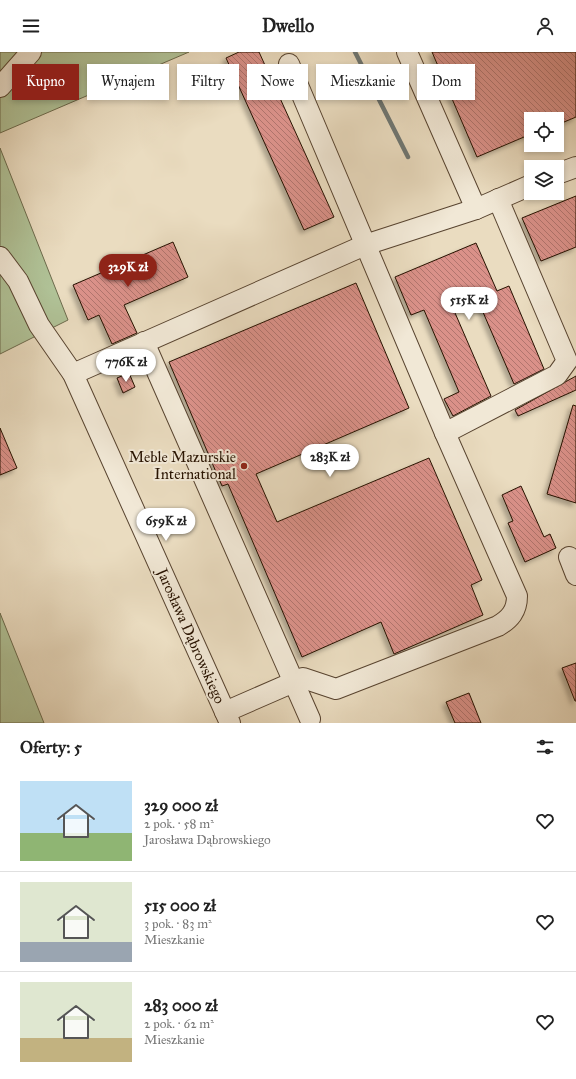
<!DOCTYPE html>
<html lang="pl">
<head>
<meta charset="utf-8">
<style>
	body { margin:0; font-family:"IM FELL Great Primer",serif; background:#f6f6f6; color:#222; height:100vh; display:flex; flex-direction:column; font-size:15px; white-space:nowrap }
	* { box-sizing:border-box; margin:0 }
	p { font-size:13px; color:#767676 }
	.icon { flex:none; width:22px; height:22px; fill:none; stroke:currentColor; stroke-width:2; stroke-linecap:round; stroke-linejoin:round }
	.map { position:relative; height:671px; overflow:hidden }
	.panel { display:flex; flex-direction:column; background:#fff; flex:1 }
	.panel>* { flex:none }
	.hud { position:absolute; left:12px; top:12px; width:552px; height:36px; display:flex; gap:8px }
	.tools { position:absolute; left:524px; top:60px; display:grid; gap:8px }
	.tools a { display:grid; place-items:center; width:40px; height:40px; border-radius:0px; background:#fff; box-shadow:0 2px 6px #0003; font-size:20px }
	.price { position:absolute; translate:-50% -34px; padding:0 9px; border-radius:14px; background:#fff; color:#222; font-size:13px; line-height:26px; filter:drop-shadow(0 1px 2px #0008) }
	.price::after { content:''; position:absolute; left:50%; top:24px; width:12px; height:9px; margin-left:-6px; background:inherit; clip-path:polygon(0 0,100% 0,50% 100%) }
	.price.on { background:#8f2418; color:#fff }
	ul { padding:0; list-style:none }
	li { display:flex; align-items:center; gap:12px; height:100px; padding:0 20px }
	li+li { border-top:1px solid #e0e0e0 }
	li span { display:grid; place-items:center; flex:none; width:112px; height:80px; border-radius:0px; color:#555 }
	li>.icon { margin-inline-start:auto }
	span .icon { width:48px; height:48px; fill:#fffc; stroke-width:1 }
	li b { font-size:17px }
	h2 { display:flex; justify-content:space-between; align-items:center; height:48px; padding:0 20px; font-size:17px }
	.chip { padding:0 14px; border-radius:0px; background:#fff; box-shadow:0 2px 6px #0003; font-size:14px; line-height:36px }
	.chip.on { background:#8f2418; color:#fff }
	header { display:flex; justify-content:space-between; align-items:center; height:52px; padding:0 20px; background:#fff; font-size:18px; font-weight:700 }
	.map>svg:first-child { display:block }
	.green { fill:#b0c297; stroke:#6c6a4c }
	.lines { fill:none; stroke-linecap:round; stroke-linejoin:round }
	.stream { stroke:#6e7672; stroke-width:4.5 }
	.building { fill:url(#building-back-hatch); stroke:#271200; filter:url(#shadow) }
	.minor-casing { stroke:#584430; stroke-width:22 }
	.minor { stroke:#f1e8d6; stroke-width:20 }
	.poi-dot { fill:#8f2418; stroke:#f1e8d6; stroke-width:1.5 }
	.labels { text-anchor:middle; stroke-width:4; stroke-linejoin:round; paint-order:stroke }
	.poi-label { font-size:15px; fill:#271200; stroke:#f1e8d6; text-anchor:end }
	.street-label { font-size:15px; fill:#271200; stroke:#f1e8d6 }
</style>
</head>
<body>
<header><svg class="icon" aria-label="menu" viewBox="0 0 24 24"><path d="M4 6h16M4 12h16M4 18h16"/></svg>Dwello<svg class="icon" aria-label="person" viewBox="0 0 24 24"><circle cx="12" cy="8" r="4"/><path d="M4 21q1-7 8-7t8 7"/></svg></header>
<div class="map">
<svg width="576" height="671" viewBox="0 0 576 671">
	<defs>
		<pattern id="building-back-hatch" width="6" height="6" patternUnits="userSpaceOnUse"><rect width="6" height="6" fill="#da9189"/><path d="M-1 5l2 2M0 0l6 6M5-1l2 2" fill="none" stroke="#b1756e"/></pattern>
		<filter id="shadow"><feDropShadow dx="-3.5" dy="3.5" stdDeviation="2" flood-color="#0004"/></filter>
	</defs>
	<rect width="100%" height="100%" fill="#eadcc0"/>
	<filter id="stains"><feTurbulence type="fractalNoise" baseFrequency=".005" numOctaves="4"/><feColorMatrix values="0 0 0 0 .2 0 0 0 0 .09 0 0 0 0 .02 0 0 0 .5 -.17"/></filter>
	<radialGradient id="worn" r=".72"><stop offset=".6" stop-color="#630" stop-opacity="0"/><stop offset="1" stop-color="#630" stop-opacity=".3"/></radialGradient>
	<g class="green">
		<polygon points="0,0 189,0 0,81"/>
		<polygon points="0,96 68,268 0,302"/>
		<polygon points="0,561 44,671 0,671"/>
	</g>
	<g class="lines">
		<polyline class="stream" points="355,0 408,105"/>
	</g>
	<g class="building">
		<polygon points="239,0 259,0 334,165 304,178 226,6"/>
		<polygon points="432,0 576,0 576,65 557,73 557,67 531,67 531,82 477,105"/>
		<polygon points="576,144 576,195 541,209 522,166"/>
		<polygon points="173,190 188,225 124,253 137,281 112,292 99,263 88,268 73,233"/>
		<polygon points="476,191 497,239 509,234 544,317 514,332 473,237 449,247 491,344 453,364 444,347 459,340 424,258 411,263 395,225"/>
		<polygon points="356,231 409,356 256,422 277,470 429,406 482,528 471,533 483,563 394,602 381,570 302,605 228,432 222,434 169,310"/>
		<polygon points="129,321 135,335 123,341 117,326"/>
		<polygon points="576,324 576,338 518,364 515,358"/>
		<polygon points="573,353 576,354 576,451 547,442"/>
		<polygon points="0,376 17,416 0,423"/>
		<polygon points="521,434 544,485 550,482 556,496 525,510 508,471 513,469 502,443"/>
		<polygon points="576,611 576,649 575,649 562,616"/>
		<polygon points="469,641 481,671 455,671 446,650"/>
	</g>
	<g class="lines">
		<defs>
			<g id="minor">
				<polyline points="407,0 476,157"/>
				<polyline points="0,35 31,0"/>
				<polyline points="557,122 576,115"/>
				<polyline points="0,205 18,229 39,273 73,322 230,671"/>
				<polyline points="144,290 310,667"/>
				<polyline points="73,322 365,193 476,157 531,133"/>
				<polyline points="445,381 557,323 567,309 498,147"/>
				<polyline points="569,505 576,523"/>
				<path d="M 225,660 L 303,626 L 336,637 L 498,574 C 510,567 517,559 517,544 L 445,381 L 289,12"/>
			</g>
		</defs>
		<use href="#minor" class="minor-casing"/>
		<use href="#minor" class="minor"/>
	</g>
	<circle class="poi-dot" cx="244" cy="414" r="4"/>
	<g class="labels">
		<g class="poi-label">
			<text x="236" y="410">Meble Mazurskie<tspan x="236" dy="17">International</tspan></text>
		</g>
		<g class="street-label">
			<text transform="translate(191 584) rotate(66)" y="5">Jarosława Dąbrowskiego</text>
		</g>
	</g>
	<rect width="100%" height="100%" filter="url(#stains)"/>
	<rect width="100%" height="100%" fill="url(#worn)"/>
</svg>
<div class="tools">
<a><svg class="icon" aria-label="locate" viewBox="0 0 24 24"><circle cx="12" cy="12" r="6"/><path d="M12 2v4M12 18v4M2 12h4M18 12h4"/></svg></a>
<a><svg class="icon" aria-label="layers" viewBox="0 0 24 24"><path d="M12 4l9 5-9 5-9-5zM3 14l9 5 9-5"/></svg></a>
</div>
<b class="price on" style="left:128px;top:236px">329K zł</b>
<b class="price" style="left:469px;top:269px">515K zł</b>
<b class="price" style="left:126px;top:331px">776K zł</b>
<b class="price" style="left:330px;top:426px">283K zł</b>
<b class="price" style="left:166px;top:490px">659K zł</b>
<div class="hud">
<a class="chip on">Kupno</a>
<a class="chip">Wynajem</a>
<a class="chip">Filtry</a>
<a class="chip">Nowe</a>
<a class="chip">Mieszkanie</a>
<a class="chip">Dom</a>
</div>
</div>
<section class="panel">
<h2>Oferty: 5<svg class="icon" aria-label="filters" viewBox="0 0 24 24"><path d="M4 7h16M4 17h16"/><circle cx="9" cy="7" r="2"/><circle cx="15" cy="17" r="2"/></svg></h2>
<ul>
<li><span style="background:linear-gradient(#bfe0f5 65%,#8fb573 0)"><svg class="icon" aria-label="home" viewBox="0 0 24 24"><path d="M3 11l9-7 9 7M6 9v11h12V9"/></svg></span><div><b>329 000 zł</b><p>2 pok. · 58 m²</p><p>Jarosława Dąbrowskiego</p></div><svg class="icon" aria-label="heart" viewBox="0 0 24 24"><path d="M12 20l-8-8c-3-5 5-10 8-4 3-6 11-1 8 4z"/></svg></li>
<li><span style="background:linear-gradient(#dfe7d0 75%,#9aa5b1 0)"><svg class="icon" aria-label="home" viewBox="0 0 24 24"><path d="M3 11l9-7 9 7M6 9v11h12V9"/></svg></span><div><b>515 000 zł</b><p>3 pok. · 83 m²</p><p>Mieszkanie</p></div><svg class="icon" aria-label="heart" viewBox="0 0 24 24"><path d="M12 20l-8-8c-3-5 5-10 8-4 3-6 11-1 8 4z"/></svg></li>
<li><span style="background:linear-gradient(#dfe7d0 70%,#c2b280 0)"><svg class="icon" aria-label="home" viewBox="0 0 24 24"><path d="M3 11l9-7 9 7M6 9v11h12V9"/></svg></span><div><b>283 000 zł</b><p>2 pok. · 62 m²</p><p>Mieszkanie</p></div><svg class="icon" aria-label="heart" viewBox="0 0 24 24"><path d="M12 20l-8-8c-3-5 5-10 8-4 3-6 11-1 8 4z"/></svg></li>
</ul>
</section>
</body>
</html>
